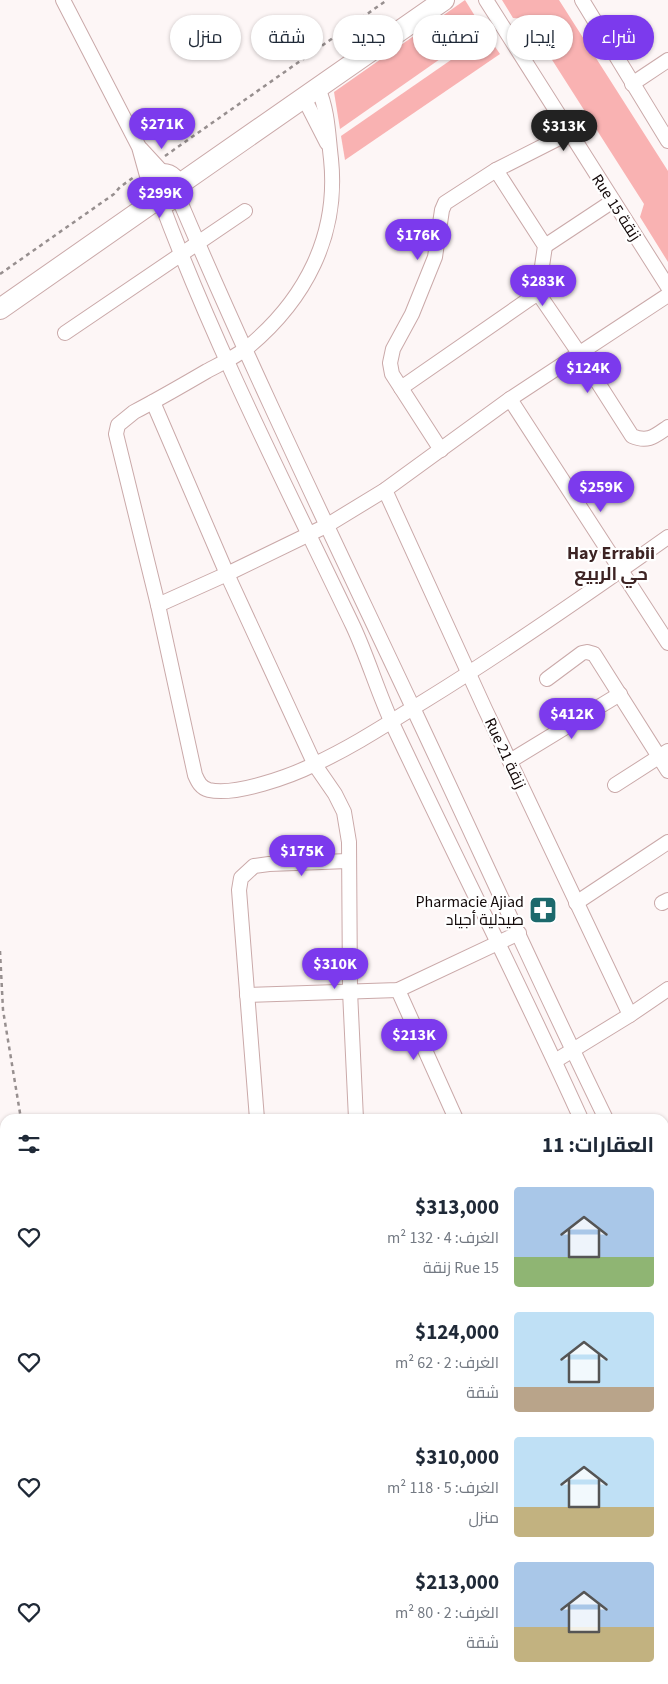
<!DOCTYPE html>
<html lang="ar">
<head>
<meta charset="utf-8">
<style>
	body { margin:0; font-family:"Source Sans 3",Cairo,sans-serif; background:#f6f6f7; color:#1f2937; direction:rtl; height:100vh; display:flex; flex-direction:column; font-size:19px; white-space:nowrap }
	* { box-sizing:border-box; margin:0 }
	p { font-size:16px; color:#747a83 }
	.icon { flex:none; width:28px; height:28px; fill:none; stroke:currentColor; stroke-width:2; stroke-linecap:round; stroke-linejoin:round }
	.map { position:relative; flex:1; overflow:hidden; direction:ltr }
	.details { position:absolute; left:0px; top:1114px; width:669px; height:571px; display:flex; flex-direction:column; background:#fff; border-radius:15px 15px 0 0; box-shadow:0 1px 4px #0004; direction:rtl }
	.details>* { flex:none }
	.top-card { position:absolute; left:15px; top:15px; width:639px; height:45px; direction:rtl; display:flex; gap:10px }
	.price { position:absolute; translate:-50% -42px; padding:0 11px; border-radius:18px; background:#7c3aed; color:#fff; font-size:16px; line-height:32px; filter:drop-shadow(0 1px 2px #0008) }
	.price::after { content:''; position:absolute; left:50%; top:30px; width:15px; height:11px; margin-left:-8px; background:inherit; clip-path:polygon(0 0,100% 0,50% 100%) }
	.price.on { background:#222; color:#fff }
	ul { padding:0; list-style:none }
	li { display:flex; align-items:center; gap:15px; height:125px; padding:0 15px }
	li span { display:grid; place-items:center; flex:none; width:140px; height:100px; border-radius:5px; color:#555 }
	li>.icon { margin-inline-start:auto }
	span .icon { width:60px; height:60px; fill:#fffc; stroke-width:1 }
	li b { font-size:21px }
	h2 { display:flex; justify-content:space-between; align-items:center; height:60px; padding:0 15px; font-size:21px }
	.chip { padding:0 18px; border-radius:22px; background:#fff; box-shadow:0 1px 4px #0004; font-size:18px; line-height:45px }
	.chip.on { background:#7c3aed; color:#fff }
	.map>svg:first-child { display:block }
	.green { fill:#f9b2b2 }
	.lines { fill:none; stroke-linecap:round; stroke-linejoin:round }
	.minor-casing { stroke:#caa9a9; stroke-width:16 }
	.secondary-casing { stroke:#caa9a9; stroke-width:22 }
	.path { stroke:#978f8f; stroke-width:2.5; stroke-dasharray:4 4; stroke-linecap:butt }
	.minor { stroke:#fff; stroke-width:14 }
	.secondary { stroke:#fff; stroke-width:20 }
	.labels { text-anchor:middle; stroke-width:4.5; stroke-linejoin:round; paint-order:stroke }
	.street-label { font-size:16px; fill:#130909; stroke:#fff }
	.poi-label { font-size:16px; fill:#130909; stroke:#fff; text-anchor:end }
	.neighbourhood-label { font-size:18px; font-weight:bold; fill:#3d2424; stroke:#fff }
</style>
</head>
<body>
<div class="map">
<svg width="668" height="1684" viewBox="0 0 668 1684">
	<rect width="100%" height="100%" fill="#fdf6f6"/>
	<g class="green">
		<polygon points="465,0 483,29 340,129 334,92"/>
		<polygon points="502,0 559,0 668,171 668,262 640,217 644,204 526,19 513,18"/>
		<polygon points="487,35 500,54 345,160 341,136"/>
	</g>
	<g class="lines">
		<defs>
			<g id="minor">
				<polyline points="63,0 139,147 149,183"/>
				<polyline points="486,0 668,287"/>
				<polyline points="582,0 668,141"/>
				<polyline points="632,84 668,60"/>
				<path d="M 318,88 C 328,111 328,134 331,159 C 339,236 305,300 247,348 C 235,357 220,364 207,371 C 183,385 159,399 134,412 L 118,425 L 116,434 L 158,605 L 195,775 C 198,782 201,788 209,790 C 236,796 291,776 315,764 C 354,746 390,722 426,700 C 509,649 589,593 668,537"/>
				<polyline points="304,98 327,143"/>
				<polyline points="141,149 164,174"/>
				<path d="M 176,192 C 250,367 333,538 414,710 C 478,846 540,984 606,1119"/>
				<path d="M 161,202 C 215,347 286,486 353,626 C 368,658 378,693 393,725 C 455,857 521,986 581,1119"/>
				<polyline points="545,246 613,201"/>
				<path d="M 538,293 L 579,353 L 632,436 C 648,443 655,436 668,427"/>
				<polyline points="65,333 245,211"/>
				<polyline points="401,388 538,293 545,246 496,170"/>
				<polyline points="510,399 668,643"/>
				<polyline points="153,402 227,574 315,765 335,794 344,812 349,842 350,991 356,1119"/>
				<polyline points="441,450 392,374 390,363 393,349 412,314 435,257 442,210 445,203 496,170 569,133"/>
				<polyline points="385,490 485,709 630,1015"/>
				<polyline points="158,605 227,574 326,526 385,490 510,399 668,295"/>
				<polyline points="547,679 582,653 587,652 594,654 668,771"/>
				<polyline points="510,761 620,694"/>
				<polyline points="615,785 668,751"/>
				<polyline points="576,903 668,842"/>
				<polyline points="662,903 668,900"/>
				<polyline points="398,990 456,1119"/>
				<polyline points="247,995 398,990 519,933"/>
				<polyline points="555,1061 630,1015 668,989"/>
				<polyline points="257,1119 239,890 241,878 254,866 269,864 348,861"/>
				<polyline points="664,1138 668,1143"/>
				<polyline points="664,1228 668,1224"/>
				<polyline points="664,1249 668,1259"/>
				<polyline points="664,1295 668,1303"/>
				<polyline points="664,1380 668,1377"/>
			</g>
			<g id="secondary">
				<circle cx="163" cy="188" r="14"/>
				<polyline points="177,186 444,0"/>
				<polyline points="0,309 156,200"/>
			</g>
		</defs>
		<use href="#minor" class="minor-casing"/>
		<use href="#secondary" class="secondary-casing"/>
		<g class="path">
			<polyline points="165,156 387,0"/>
			<polyline points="0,274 114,194 120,187 134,177"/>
			<polyline points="0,951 3,1010 21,1119"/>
			<polyline points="0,1378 5,1378"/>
		</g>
		<use href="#minor" class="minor"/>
		<use href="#secondary" class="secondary"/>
	</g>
	<defs>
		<symbol id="pharmacy-square" viewBox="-11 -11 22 22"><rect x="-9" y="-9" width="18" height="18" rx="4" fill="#1c696c" stroke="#fff"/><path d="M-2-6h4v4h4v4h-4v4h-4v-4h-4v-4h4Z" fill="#fff"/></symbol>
	</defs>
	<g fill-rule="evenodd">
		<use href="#pharmacy-square" x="527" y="894" width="32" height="32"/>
	</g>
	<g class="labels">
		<g class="street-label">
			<text transform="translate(617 207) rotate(57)" y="6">Rue 15 زنقة</text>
			<text transform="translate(506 753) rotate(65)" y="6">Rue 21 زنقة</text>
		</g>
		<g class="poi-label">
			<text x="524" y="907">Pharmacie Ajiad<tspan x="524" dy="18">صيدلية أجياد</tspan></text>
		</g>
		<g class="neighbourhood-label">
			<text x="611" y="559">Hay Errabii<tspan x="611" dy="21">حي الربيع</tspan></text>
		</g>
	</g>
</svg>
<b class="price" style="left:162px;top:150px">$271K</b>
<b class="price on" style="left:564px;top:152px">$313K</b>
<b class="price" style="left:160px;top:219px">$299K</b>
<b class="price" style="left:418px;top:261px">$176K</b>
<b class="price" style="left:543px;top:307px">$283K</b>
<b class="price" style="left:588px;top:394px">$124K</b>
<b class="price" style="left:601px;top:513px">$259K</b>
<b class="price" style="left:572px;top:740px">$412K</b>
<b class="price" style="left:302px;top:877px">$175K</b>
<b class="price" style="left:335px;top:990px">$310K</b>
<b class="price" style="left:414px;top:1061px">$213K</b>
<div class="top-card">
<a class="chip on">شراء</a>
<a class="chip">إيجار</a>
<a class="chip">تصفية</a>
<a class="chip">جديد</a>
<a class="chip">شقة</a>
<a class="chip">منزل</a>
</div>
<section class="details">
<h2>العقارات: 11<svg class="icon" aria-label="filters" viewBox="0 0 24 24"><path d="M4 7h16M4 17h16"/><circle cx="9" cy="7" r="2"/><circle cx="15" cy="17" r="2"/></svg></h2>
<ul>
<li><span style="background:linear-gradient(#a9c7e8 70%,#8fb573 0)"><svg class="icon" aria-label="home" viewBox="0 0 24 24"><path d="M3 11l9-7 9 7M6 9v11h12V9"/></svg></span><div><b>$313,000</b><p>الغرف: 4 · 132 m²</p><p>Rue 15 زنقة</p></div><svg class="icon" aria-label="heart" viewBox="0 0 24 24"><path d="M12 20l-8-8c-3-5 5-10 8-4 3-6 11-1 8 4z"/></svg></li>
<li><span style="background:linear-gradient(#bfe0f5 75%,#b9a48a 0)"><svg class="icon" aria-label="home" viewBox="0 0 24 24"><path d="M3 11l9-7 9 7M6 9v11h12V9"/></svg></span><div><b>$124,000</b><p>الغرف: 2 · 62 m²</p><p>شقة</p></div><svg class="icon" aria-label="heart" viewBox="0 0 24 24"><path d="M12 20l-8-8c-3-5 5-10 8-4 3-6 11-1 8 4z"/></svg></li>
<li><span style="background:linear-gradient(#bfe0f5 70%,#c2b280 0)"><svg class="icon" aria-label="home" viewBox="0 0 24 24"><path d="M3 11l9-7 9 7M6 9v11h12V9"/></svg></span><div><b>$310,000</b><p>الغرف: 5 · 118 m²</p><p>منزل</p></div><svg class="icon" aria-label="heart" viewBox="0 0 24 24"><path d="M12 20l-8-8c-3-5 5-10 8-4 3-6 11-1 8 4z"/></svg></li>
<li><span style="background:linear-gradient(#a9c7e8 65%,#c2b280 0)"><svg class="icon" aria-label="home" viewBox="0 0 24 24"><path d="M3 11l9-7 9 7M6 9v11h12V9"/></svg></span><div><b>$213,000</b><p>الغرف: 2 · 80 m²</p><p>شقة</p></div><svg class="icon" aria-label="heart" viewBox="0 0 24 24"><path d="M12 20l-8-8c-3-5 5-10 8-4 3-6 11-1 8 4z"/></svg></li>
</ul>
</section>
</div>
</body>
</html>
